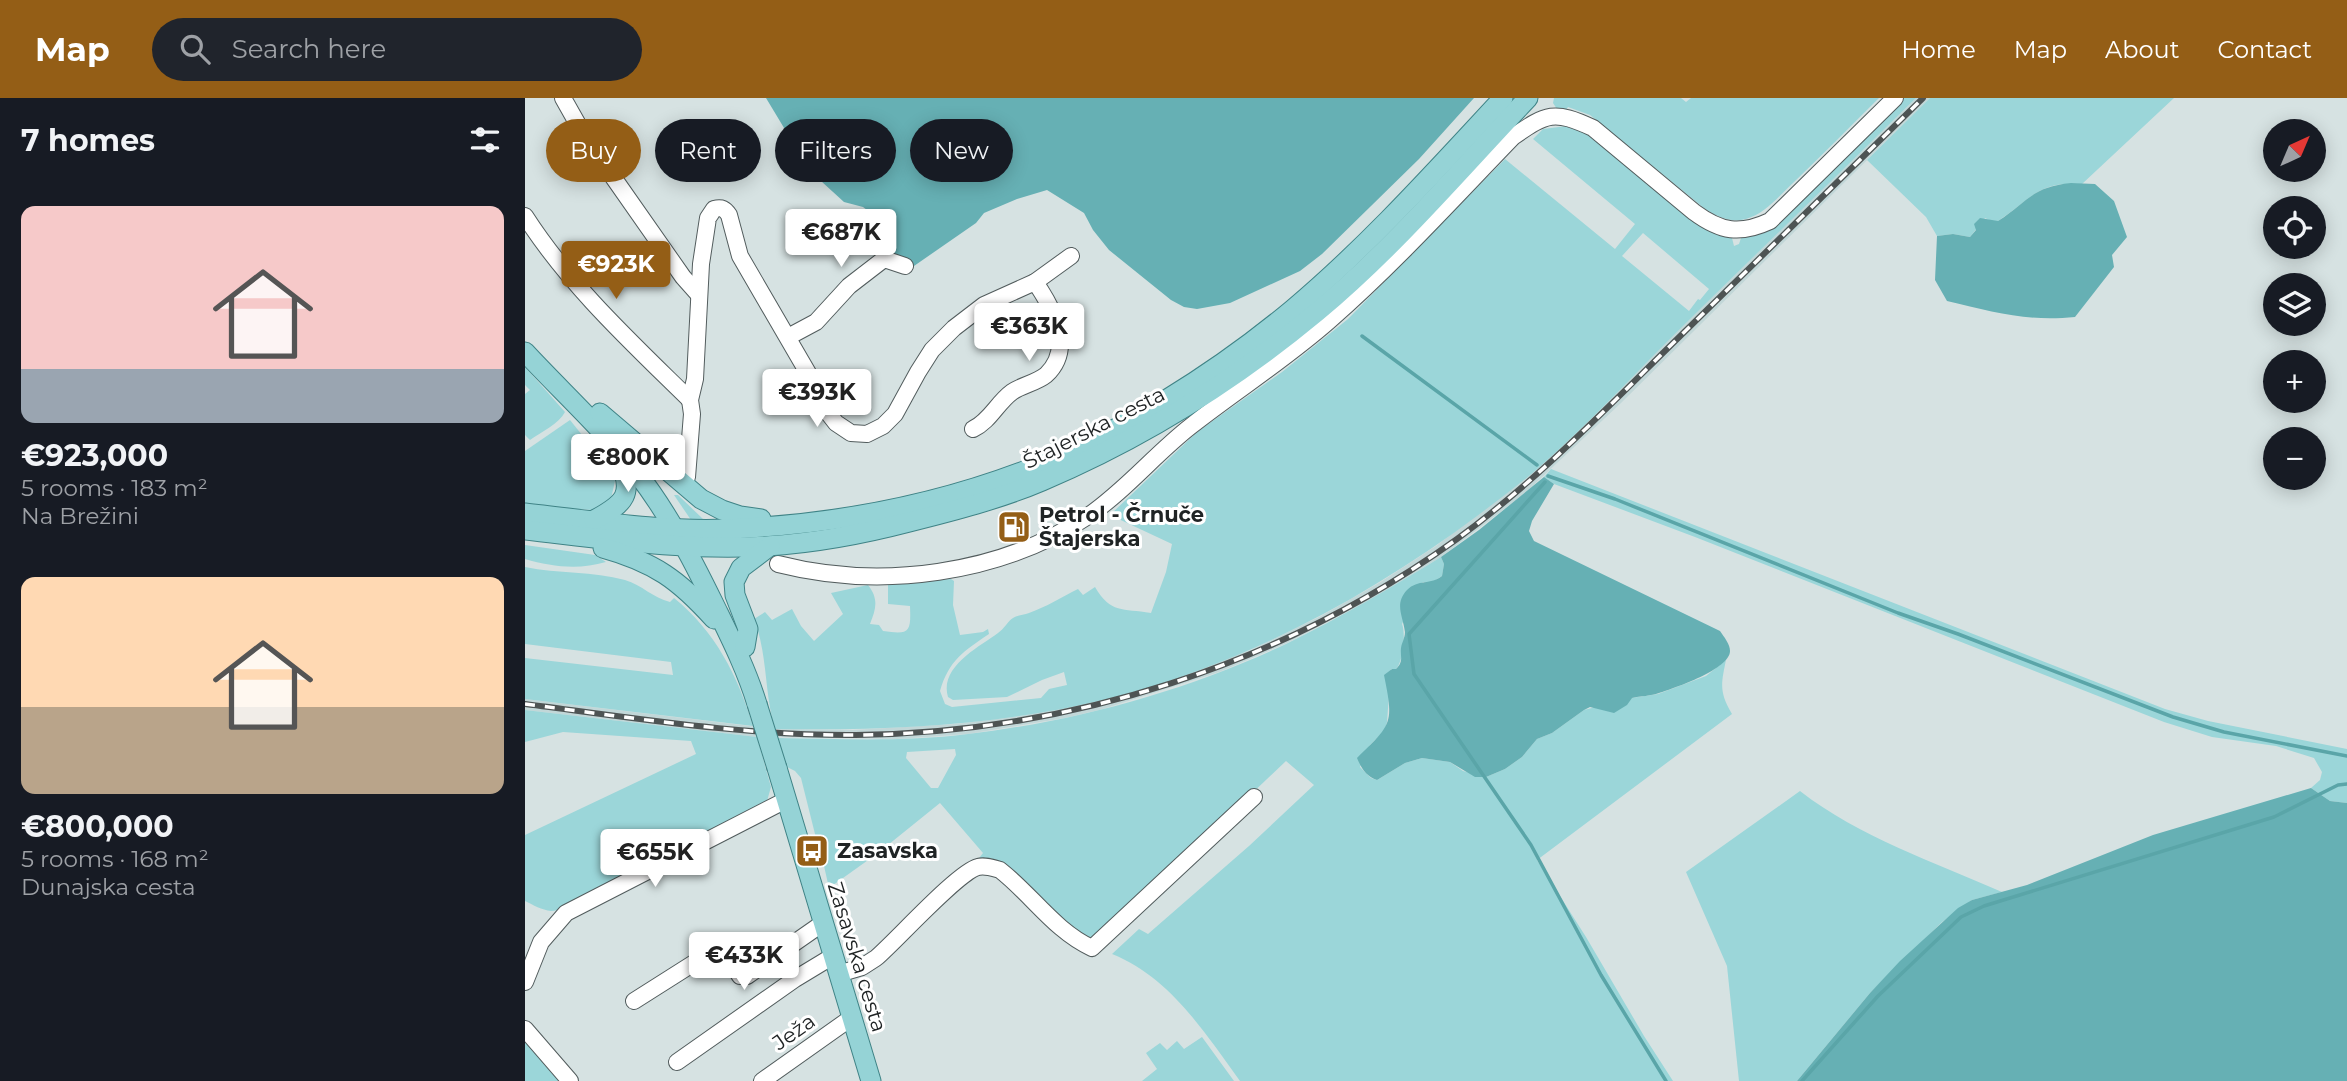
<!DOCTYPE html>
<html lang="en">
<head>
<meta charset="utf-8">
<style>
	body { margin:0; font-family:Montserrat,sans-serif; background:#20242c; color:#f1f3f6; height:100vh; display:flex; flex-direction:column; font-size:26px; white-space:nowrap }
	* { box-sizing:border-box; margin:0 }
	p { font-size:23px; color:#9ea1a6 }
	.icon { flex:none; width:38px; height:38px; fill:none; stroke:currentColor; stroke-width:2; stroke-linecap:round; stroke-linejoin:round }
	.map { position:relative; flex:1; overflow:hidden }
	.details { display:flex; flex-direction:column; background:#171b24; width:525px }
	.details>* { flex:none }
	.hud { position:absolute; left:21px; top:21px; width:665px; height:63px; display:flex; gap:14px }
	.needle { width:46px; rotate:44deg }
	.fabs { position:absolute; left:1738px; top:21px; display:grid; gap:14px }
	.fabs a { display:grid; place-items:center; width:63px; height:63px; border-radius:50%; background:#171b24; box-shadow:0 4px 18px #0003; font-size:35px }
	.price { position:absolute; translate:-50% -60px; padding:0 16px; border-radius:7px; background:#fff; color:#222; font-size:23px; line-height:46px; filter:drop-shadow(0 2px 4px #0008) }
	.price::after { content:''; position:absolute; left:50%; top:42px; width:21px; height:16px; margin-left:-10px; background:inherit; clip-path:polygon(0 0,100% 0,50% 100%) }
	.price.selected { background:#945e16; color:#fff }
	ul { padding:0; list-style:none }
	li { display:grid; align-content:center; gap:14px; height:371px; padding:0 21px }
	li span { display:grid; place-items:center; height:217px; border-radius:14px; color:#555 }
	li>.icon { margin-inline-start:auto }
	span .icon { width:126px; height:126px; fill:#fffc; stroke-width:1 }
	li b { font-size:30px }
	h2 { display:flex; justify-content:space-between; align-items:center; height:84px; padding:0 21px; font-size:30px }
	.pill { padding:0 24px; border-radius:32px; background:#171b24; box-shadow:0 4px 18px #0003; font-size:24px; line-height:63px }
	.pill.selected { background:#945e16; color:#fff }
	header { display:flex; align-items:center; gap:42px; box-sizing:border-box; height:98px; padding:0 35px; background:#945e16; color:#fff }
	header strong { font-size:33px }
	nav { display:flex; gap:38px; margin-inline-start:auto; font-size:24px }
	.search { width:490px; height:63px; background:#20242c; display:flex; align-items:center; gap:18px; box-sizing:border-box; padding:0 24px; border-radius:38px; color:#9ea1a6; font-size:26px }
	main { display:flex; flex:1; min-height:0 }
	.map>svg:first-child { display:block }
	.built { fill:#c2d7d8 }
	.green { fill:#9bd6d9; fill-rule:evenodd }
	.forest { fill:#66b0b4 }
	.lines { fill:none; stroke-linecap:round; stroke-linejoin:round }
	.stream { stroke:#5aa5a8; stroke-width:3.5 }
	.minor-casing { stroke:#525c5d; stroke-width:18 }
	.major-casing { stroke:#3f8386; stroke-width:21 }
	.minor { stroke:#fff; stroke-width:16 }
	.major { stroke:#95d3d6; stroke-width:19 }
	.rail-casing { stroke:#4e5454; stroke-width:6 }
	.rail { stroke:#fff; stroke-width:3.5; stroke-dasharray:10; stroke-linecap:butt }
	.major-bridge-casing { stroke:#3f8386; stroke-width:21; stroke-linecap:butt }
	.major-bridge { stroke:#95d3d6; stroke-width:19 }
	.labels { text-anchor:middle; stroke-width:6; stroke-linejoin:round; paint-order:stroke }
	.street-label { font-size:21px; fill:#202425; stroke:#fff }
	.poi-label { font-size:21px; font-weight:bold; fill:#202425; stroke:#fff; text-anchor:start }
</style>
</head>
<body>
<header>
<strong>Map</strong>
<div class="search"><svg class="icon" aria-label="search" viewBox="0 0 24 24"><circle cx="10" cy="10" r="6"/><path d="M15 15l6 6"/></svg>Search here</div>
<nav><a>Home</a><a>Map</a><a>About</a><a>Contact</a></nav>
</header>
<main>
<section class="details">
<h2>7 homes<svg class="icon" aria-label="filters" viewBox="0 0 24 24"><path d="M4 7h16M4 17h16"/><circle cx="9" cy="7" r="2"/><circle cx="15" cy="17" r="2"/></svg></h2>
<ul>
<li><span style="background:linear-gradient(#f6c9c9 75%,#9aa5b1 0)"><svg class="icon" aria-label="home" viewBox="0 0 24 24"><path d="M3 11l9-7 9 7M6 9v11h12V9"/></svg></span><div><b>€923,000</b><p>5 rooms · 183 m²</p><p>Na Brežini</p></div></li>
<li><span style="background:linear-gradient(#ffd9b3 60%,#b9a48a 0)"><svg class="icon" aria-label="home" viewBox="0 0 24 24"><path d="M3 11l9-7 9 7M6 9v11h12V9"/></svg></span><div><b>€800,000</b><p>5 rooms · 168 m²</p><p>Dunajska cesta</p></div></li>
</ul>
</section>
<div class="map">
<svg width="1822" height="983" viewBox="0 0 1822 983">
	<rect width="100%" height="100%" fill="#d6e2e2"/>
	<polygon class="built" points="1391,0 1405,0 1096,305 999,396 916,459 847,501 762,545 694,574 578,611 540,620 443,636 372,641 232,639 0,612 0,601 250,631 328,632 431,626 496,618 609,593 726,552 796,518 854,485 911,448 1009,373"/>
	<g class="green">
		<path d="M 1029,0 L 1156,0 L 1161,4 L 1166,0 L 1354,0 C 1325,29 1297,57 1268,85 C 1254,98 1240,116 1221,121 C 1205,125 1193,119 1180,111 L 1065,17 L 1043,9 L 1041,12 L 1032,11 L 1028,5 Z"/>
		<path d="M 1378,0 L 1391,0 C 1315,75 1238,149 1162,224 C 1112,273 1064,326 1011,372 C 992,388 972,403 952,418 C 847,496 733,558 608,594 C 491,627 370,633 250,631 C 239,595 243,557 229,521 L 240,514 L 247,522 L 267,511 L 276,528 L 289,543 L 318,516 L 306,495 L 343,487 C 354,501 351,511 345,526 L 354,527 L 358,533 C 385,537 386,534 385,508 L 363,506 L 363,487 L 366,484 L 426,481 L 429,483 L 428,507 L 435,537 L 458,534 L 463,531 L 464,536 C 439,553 424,562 415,593 L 420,606 L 427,609 L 516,600 L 524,591 L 542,587 L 539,574 L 517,582 L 482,599 L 428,602 L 423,599 C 414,569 454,549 473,535 C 479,531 483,523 488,520 C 492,517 499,517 504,515 C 521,509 537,499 553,491 L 558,497 L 570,489 C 586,516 597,510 626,515 L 641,474 L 647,446 L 585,417 L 672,334 L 757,274 L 823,221 L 980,61 L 1090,151 L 1110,126 L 1008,41 L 1018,31 L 1050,27 L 1062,32 L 1176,127 L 1189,135 L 1207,140 L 1209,148 L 1214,146 L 1216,140 L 1238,134 L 1254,122 ZM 1118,135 L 1184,191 L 1175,202 L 1173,201 L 1164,213 L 1097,158 Z"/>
		<path d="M 1405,0 L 1649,0 L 1557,86 C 1512,83 1507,101 1473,123 L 1468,124 L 1460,120 L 1445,139 L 1428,136 L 1412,138 L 1401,119 L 1342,62 Z"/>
		<path d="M 0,269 L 40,314 C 34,326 16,334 5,342 L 0,337 L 0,296 L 5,292 L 0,287 Z"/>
		<polygon points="45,322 89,377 90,383 86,401 67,412 0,408 0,353"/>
		<polygon points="1026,371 1640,611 1683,623 1822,651 1822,705 1805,703 1786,690 1795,682 1797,674 1789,660 1751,648 1687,639 1639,624 1170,439 1029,386 1019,379"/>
		<polygon points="149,397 153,397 178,421 166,422"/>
		<path d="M 0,447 L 70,457 L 81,464 C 54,472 27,469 0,461 Z"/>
		<path d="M 916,459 L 919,466 L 917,478 L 906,485 L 898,484 L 877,526 C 881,535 878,565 871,571 L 866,571 L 862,624 L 860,632 L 845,647 L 835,669 L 846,680 L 852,682 L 880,665 L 897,660 L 925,664 L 938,673 L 961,679 L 980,671 L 997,659 L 1012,641 L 1027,635 L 1059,612 L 1106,600 L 1133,596 L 1181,578 L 1201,562 C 1196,586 1194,594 1207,616 L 1012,762 L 1061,839 L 1119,938 L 1148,983 L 715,983 C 680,935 645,879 587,856 L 614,831 L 623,836 L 724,748 L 789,687 L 761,663 L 579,836 L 559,843 L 490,780 L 448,768 L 458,755 L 415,705 L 353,755 L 304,790 L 299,768 L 302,765 L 299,756 L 295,756 L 276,680 L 270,673 L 262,669 L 252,640 C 316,641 380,644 443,636 C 553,623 664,592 763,545 C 816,519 866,490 916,459 ZM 430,651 L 431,657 L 413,690 L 406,690 L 381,660 L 382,654 Z"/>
		<path d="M 0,469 C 33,476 68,473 100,482 C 117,487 128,500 145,504 L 149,500 C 190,533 213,578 228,628 L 0,601 L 0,560 L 148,577 L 146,564 L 0,546 Z"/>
		<path d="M 0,612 L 232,639 L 246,689 L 242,703 L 231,712 L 148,749 L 101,773 L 102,777 C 86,786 42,813 26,813 C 17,812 8,807 0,803 L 0,737 L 171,656 L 166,643 L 38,634 L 0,644 Z"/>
		<path d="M 1275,693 C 1334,739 1409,764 1477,794 L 1447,802 L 1417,824 L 1345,895 L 1272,983 L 1214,983 L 1202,868 L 1161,774 Z"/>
		<polygon points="0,937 42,983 0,983"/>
		<polygon points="677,939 709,983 617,983 632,971 621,955 635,945 642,952 652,943 659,951"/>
	</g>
	<g class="forest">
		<polygon points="241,0 949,0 894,61 797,156 775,173 705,205 672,211 659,209 646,202 584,152 568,132 559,115 522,92 492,101 459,115 451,125 389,168 379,165 368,156 367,145 368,140 346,115 338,109 319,104 285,73"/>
		<path d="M 1546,85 L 1570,86 L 1589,103 L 1602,139 L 1587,157 L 1589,169 L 1550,219 C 1503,224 1468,214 1422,203 L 1410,182 L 1412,138 L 1428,136 L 1445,139 L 1451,132 L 1449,126 L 1455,120 L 1473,123 C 1503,104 1506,89 1546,85 Z"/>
		<path d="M 1019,379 L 1029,386 L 1007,423 L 1004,433 L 1009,443 L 1195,533 C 1199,539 1205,546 1205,553 C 1205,571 1150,590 1134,595 C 1126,598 1115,598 1107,600 L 1102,607 L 1089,615 L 1065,609 L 1059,612 L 1027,635 L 1012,641 L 997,659 L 980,671 L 961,679 L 950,679 L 925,664 L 897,660 L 880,665 L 852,682 C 842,679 836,670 832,660 C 867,626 869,626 859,577 L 867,571 L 871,571 C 879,563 875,559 876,550 C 877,544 880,540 880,534 C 878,518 869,506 882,492 C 893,481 906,487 917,478 L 919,466 L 916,459 L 954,432 Z"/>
		<polygon points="1786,690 1805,703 1822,705 1822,983 1272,983 1345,895 1375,863 1433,810 1447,802 1502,787 1628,737"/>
	</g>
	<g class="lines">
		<g class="stream">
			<polyline points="837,238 1012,367"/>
			<polyline points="1023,378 1090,401 1373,515 1433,536 1648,619 1699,634 1822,658"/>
			<polyline points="1020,384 884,536 889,576 1006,747 1076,877 1141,983"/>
			<polyline points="1277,983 1353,898 1436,819 1459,808 1749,719 1813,687 1822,686"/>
		</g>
		<defs>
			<g id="minor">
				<polyline points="38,0 60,39 158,179 174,197"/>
				<path d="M 0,118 C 45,188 106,244 165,302"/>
				<polyline points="263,239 291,224 324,188 359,161 380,168"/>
				<path d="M 448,331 C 465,323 472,305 487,294 C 497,287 511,285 521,277 C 550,250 528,210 510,184"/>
				<path d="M 162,379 L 167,316 L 165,302 L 170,281 L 176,166 L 183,120 L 189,111 C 197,109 200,111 204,117 L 215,158 L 283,275 L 297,307 L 311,325 L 326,335 L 342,336 L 358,328 L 370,316 L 393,274 L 407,252 L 429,230 L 459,207 L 510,184 L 546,158"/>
				<path d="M 253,466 C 355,492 475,477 563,418 C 601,392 630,356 666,328 C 712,292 761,261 805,222 C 870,165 928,101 988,39 C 1022,15 1029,12 1068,30 L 1169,114 C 1196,134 1215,137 1245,123 L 1370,0"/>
				<path d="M 313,876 L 337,869 L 351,860 C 371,843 433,774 453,769 C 460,767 468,770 475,772 C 507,797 530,833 567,850 L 729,699"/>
				<polyline points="0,884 16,844 41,815 261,702"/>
				<polyline points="109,903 191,851 202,858 215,878 222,878 298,825"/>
				<polyline points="0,931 45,983"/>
				<polyline points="152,964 270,881 308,858"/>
				<polyline points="237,983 326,920"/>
			</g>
			<g id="major">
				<path d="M 0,254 C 37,294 79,332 112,375 C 143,415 166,459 188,504 C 204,537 221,570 232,606"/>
				<polyline points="75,315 176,401 197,412 215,418 236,421"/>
				<path d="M 0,415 C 64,422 138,434 202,431 C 302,427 404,409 499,373 C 594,336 690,276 768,211 C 844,147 911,72 978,0"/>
				<path d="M 69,422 C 99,406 111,396 93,361"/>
				<path d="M 0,432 C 80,441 161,453 242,448 C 290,445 338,436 384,424 C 428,413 475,401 517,383 C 616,341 709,283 792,214 C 869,150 934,73 1003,0"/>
				<path d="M 78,450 C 129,464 154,482 189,521"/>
				<polyline points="220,549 223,531 210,497 209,484 216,470 245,448"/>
				<polyline points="252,670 346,983"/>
			</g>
		</defs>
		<use href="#minor" class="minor-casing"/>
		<use href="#major" class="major-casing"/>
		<use href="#minor" class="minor"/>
		<use href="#major" class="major"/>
		<defs>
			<path id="rail" d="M 0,606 C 110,620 220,638 331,637 C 545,635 758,566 932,441 C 1009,385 1075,317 1143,250 C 1228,167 1313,83 1398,0"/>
		</defs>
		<use href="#rail" class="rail-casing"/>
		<use href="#rail" class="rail"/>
		<defs>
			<polyline id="major-bridge" points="232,606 252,670"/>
		</defs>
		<use href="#major-bridge" class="major-bridge-casing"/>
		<use href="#major-bridge" class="major-bridge"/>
	</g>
	<defs>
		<symbol id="fuel-square" viewBox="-11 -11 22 22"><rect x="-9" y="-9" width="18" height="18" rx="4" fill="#945e16" stroke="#fff"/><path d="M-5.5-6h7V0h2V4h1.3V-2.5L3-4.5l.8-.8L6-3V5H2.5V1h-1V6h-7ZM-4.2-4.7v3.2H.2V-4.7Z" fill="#fff"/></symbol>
		<symbol id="bus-square" viewBox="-11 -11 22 22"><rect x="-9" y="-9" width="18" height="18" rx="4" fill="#945e16" stroke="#fff"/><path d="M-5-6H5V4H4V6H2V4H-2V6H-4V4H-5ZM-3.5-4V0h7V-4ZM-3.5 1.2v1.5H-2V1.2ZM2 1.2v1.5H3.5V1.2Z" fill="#fff"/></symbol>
	</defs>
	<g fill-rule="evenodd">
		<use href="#fuel-square" x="470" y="410" width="38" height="38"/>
		<use href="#bus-square" x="268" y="734" width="38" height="38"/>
	</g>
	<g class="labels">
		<g class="street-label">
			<text transform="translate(569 330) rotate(-27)" y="7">Štajerska cesta</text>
			<text transform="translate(332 859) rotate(73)" y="7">Zasavska cesta</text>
			<text transform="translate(269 934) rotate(-35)" y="7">Ježa</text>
		</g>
		<g class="poi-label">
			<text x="514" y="424">Petrol - Črnuče<tspan x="514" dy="24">Štajerska</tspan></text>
			<text x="312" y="760">Zasavska</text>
		</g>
	</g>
</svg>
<div class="fabs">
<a><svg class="needle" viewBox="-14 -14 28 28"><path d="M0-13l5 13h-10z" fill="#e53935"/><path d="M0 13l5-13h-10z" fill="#9ea1a6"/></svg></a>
<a><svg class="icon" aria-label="locate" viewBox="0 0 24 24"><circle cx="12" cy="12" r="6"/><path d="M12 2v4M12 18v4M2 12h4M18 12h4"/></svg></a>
<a><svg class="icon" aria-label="layers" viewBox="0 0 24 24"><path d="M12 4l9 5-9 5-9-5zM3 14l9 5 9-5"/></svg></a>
<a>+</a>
<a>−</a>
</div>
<b class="price" style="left:316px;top:171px">€687K</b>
<b class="price selected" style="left:91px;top:203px">€923K</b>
<b class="price" style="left:504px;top:265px">€363K</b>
<b class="price" style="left:292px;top:331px">€393K</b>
<b class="price" style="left:103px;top:396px">€800K</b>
<b class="price" style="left:130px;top:791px">€655K</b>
<b class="price" style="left:219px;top:894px">€433K</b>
<div class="hud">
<a class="pill selected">Buy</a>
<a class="pill">Rent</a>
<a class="pill">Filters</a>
<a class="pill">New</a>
</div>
</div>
</main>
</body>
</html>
